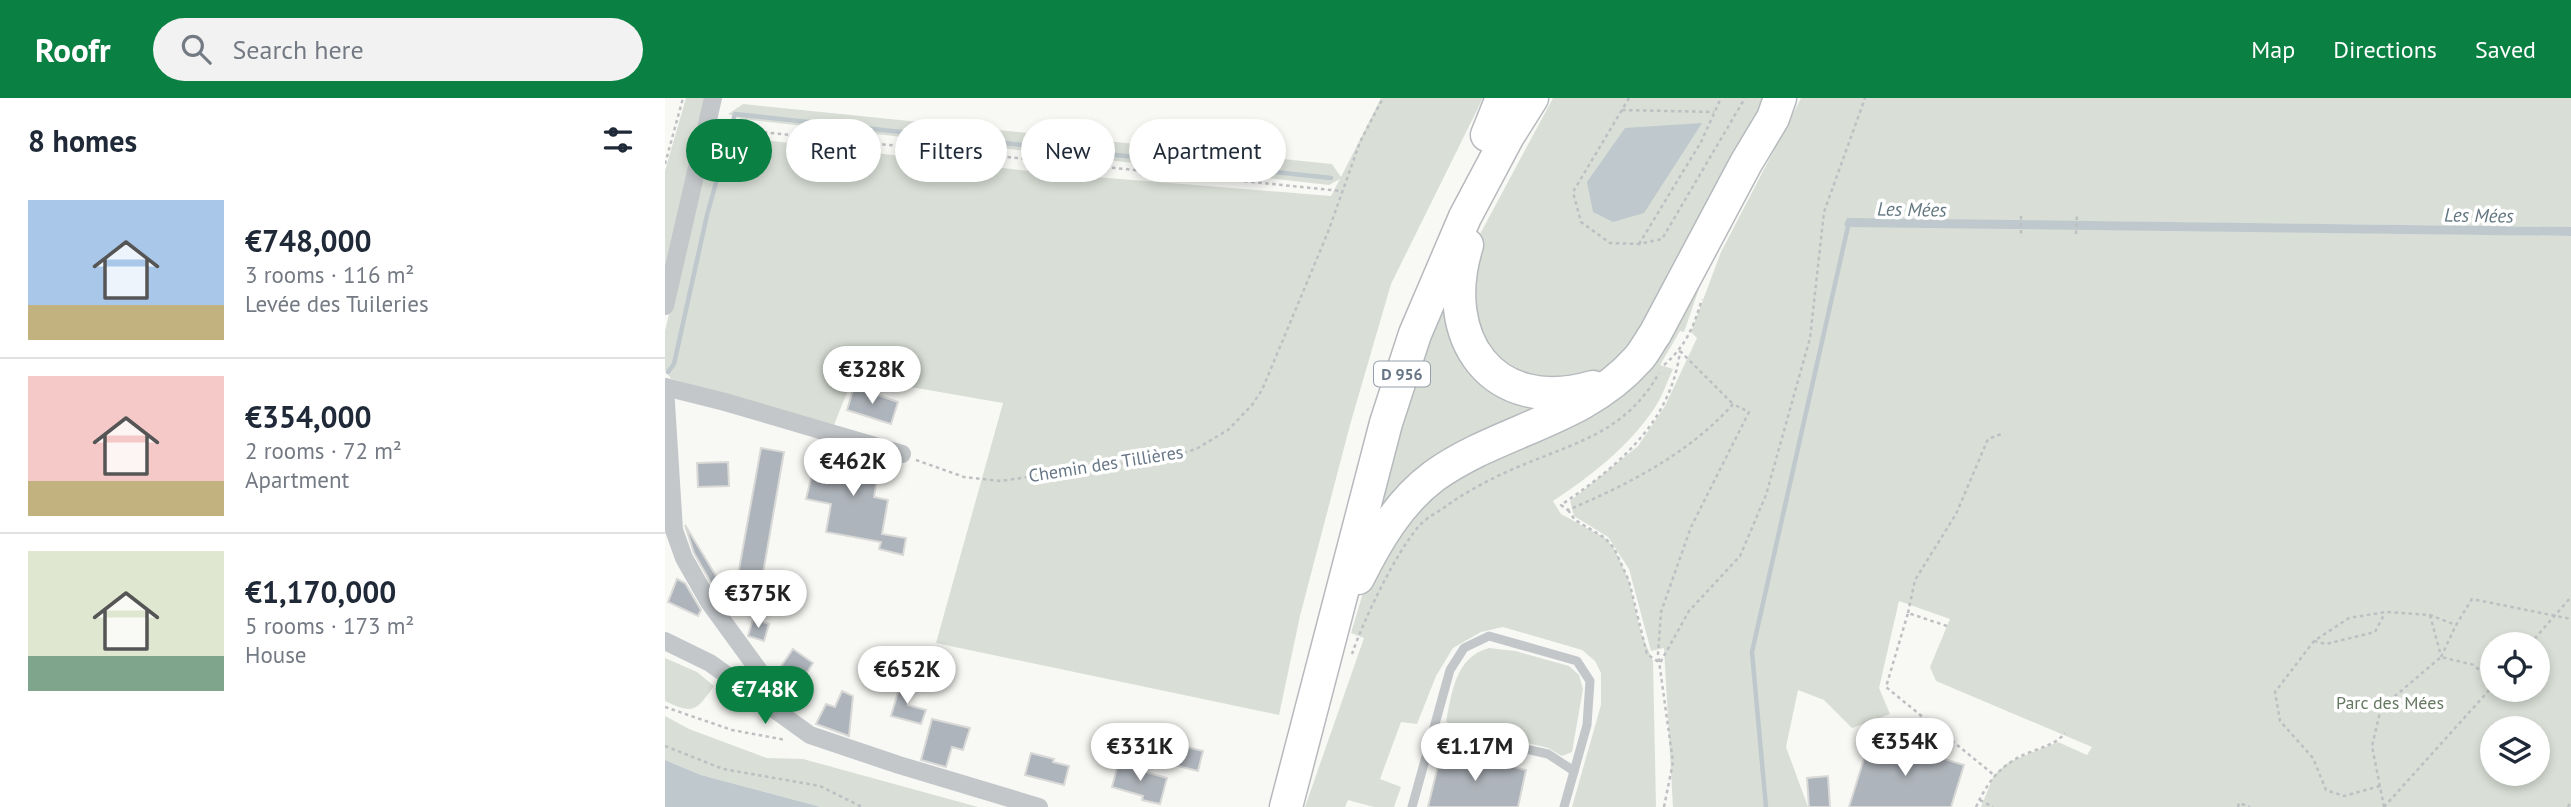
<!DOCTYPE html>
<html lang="en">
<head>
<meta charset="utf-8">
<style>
	body { margin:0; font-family:"PT Sans",sans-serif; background:#f2f2f3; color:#1f2937; height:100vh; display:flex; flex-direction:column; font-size:26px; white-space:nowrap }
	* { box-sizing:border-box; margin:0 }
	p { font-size:23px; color:#747a83 }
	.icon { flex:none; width:38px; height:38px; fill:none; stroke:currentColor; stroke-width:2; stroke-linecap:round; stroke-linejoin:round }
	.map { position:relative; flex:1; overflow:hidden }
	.sheet { display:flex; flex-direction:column; background:#fff; width:665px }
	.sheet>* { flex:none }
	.hud { position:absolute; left:21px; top:21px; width:665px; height:63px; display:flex; gap:14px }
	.tools { position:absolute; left:1815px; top:534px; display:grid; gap:14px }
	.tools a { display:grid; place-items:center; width:70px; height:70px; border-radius:50%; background:#fff; box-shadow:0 4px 10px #0003; font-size:35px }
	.price { position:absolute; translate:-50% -60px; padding:0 16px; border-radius:24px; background:#fff; color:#222; font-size:23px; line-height:46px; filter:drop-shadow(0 2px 4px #0008) }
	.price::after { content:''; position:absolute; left:50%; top:42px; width:21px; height:16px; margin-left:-10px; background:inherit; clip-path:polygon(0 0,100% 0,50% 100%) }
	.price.selected { background:#0b8043; color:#fff }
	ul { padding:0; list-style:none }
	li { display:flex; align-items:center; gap:21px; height:175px; padding:0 28px }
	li+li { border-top:2px solid #e0e1e3 }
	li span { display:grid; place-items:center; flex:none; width:196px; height:140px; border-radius:0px; color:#555 }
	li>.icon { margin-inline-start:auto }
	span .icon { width:84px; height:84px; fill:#fffc; stroke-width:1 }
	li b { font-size:30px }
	h2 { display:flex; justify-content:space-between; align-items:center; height:84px; padding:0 28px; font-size:30px }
	.tag { padding:0 24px; border-radius:32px; background:#fff; box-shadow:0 4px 10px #0003; font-size:24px; line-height:63px }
	.tag.selected { background:#0b8043; color:#fff }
	header { display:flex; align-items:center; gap:42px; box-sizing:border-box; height:98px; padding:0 35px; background:#0b8043; color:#fff }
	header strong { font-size:33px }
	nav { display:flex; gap:38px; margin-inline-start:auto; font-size:24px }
	.search { width:490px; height:63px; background:#f2f2f3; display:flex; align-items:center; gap:18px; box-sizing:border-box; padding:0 24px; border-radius:38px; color:#747a83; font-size:26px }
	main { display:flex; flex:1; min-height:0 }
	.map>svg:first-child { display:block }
	.green { fill:#d9dfd6; fill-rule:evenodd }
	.water { fill:#bec8cd }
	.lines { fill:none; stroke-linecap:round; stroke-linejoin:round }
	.stream { stroke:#bec8cd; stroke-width:4.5 }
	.building { fill:#aeb4bb; stroke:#d9d9d7; stroke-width:2 }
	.highway-casing { stroke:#b6b9bd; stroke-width:35 }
	.path { stroke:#bdbfc2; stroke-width:2.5; stroke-dasharray:3.5 3.5; stroke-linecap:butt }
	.lane { stroke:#c3c7ca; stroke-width:9 }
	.street { stroke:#c3c7ca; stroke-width:18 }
	.highway { stroke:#fff; stroke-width:32 }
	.labels { text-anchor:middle; stroke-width:7; stroke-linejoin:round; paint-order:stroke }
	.shield { fill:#fff; stroke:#959faa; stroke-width:2 }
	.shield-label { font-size:16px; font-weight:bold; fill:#677686 }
	.street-label { font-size:18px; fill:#677686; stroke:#fff }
	.park-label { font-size:18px; fill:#657862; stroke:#fff }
	.water-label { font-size:19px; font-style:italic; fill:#637781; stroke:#fff }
</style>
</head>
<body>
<header>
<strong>Roofr</strong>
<div class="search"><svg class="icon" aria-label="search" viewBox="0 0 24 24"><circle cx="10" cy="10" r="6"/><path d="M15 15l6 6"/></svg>Search here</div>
<nav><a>Map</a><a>Directions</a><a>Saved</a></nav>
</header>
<main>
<section class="sheet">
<h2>8 homes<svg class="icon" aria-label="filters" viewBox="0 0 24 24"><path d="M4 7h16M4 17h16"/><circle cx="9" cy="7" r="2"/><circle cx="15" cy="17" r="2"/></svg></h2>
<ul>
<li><span style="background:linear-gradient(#a9c7e8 75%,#c2b280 0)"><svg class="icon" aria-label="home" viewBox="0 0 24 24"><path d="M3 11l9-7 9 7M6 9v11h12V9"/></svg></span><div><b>€748,000</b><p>3 rooms · 116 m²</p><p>Levée des Tuileries</p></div></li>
<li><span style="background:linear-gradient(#f6c9c9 75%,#c2b280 0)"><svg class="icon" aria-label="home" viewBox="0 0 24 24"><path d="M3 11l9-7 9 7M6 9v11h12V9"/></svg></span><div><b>€354,000</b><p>2 rooms · 72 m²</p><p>Apartment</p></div></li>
<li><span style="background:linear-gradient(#dfe7d0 75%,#7fa58c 0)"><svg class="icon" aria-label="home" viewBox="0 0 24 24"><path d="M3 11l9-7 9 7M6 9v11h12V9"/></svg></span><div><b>€1,170,000</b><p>5 rooms · 173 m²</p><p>House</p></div></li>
</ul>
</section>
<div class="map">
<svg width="1906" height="709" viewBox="0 0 1906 709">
	<rect width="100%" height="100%" fill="#f8f8f5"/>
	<g class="green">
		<polygon points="21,0 42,0 0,187 0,73"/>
		<polygon points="716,0 818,0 726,186 685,327 635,518 614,617 271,545 338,305 188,279 169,327 6,281 0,272 0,233 48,36 381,75 666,98 675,81 664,87 77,21 63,16 78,6 667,66 676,79"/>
		<polygon points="888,0 1100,0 1098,11 977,231 954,262 917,284 865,285 808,238 804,172 814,138"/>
		<path d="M 1136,0 L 1906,0 L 1906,129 L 1398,123 L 1338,130 L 1906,138 L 1906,709 L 1316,709 L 1329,677 L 1344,664 L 1393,644 L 1422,657 L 1427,649 L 1271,583 L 1265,569 L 1285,521 L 1234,503 L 1214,590 L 1225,616 L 1187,630 L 1159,602 L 1133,592 L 1121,649 L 1143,709 L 1008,709 L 999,550 L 986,553 L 964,471 L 943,439 L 909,418 L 905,403 L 973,348 L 1000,308 L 1032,240 L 1026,234 L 1056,154 ZM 1827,546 L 1872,546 L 1872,592 L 1827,592 ZM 1827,630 L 1872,630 L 1872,676 L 1827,676 Z"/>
		<path d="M 1047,153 L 1019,234 L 1015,233 L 995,267 L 1008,271 C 1002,284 997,299 989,311 C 963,349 926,378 888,403 L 896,416 L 940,440 L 949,450 L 964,483 L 976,535 L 988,563 L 991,709 L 907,709 L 936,607 L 936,575 L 930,563 L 917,552 L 838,529 L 816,534 L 788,550 L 771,578 L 752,626 L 736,624 L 715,681 L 736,689 L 729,709 L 709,709 L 683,702 L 680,709 L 640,709 L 699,540 L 686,535 L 706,468 L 773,381 L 934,306 Z"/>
		<polygon points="780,195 790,242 894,306 705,441 743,299"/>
		<path d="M 824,550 L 850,553 L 904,568 L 914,577 L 918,591 L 907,654 L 897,658 L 883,650 L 781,624 C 787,595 790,559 824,550 Z"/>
		<path d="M 0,560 L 32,574 L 49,588 C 31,613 29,617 0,603 Z"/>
		<polygon points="0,618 24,631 102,660 138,661 313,709 156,709 36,677 0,662"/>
	</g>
	<g class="water">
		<polygon points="1037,25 979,115 948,124 928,114 922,84 960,30"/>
		<polygon points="1182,120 1906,129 1906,138 1183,129 1179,127"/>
		<polygon points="0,662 36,677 156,709 0,709"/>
	</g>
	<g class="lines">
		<g class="stream">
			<polyline points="3,274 9,266 42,117 70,16 666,80"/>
			<polyline points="1101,709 1087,554 1184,124"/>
		</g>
	</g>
	<g class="building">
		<polygon points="189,289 233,304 226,326 182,312"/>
		<polygon points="171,349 215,362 209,399 223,402 217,436 241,440 238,457 214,451 216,444 161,434 166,406 141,401 151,360 168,363"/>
		<polygon points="96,350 119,354 97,481 73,477"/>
		<polygon points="63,364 64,388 33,389 32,365"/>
		<polygon points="20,427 56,486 54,487 59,493 53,497 29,455"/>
		<polygon points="12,481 20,485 36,512 33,518 3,504"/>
		<polygon points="88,521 104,526 99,543 83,538"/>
		<polygon points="128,551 148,565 135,585 115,570"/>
		<polygon points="236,584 248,588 243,607 261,612 256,626 226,618"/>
		<polygon points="177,593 188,598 184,638 151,626 161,606 170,609"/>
		<polygon points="267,621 305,630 298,652 287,649 281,669 256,662"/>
		<polygon points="1206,638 1299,667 1286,709 1184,709"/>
		<polygon points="510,646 538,653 533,673 505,666"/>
		<polygon points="777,651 861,672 853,709 763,709"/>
		<polygon points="366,655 389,661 388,664 404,668 399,687 360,677"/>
		<polygon points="453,666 502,680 495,706 477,702 478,698 447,689"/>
		<polygon points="1163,678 1165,709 1144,709 1142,680"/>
	</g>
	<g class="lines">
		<defs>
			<g id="highway">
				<polyline points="822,37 837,0"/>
				<path d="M 802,147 C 773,240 827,318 928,289"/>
				<path d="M 693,480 C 712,442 734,404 769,378 C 833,332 918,323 972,262 C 979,255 984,244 990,236 L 1081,65 L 1108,20 L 1115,0"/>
				<polyline points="621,709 721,325 750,236 800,119 843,38 867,0"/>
			</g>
		</defs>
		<use href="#highway" class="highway-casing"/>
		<g class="path">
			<polyline points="964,0 908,94 916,124 945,145 974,146 997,141 1080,0"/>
			<polyline points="957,12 1049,14"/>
			<polyline points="57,30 676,93"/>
			<polyline points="0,66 18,0"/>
			<polyline points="1356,118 1356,137"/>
			<polyline points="1411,136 1412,117"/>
			<polyline points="974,146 1036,44 1056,0"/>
			<polyline points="1015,253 1067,305"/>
			<path d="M 999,267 C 1021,248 1029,228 1037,201"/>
			<polyline points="251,362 299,379 336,383 513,357 531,351 563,332 587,307 597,292 663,134 695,44 718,0"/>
			<polyline points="903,412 910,422 940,440 949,450 964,483 982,556 995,565 1024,513 1075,458 1101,397 1145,240 1159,114 1200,0"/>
			<polyline points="1243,515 1250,482 1291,416 1323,341 1339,335"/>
			<polyline points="1765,517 1776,558"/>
			<polyline points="1282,528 1243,515 1221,589 1329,677"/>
			<polyline points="1649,543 1661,546 1710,534 1720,515"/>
			<polyline points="1865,546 1906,499"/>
			<path d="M 687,556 C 699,521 730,456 754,428 C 762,419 775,413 784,406 C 807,390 835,376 860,366 C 916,343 962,332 994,275"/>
			<polyline points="1776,559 1791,527"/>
			<polyline points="0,609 67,632 121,642"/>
			<polyline points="0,648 58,671 155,688 197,709"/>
			<polyline points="1715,688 1679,698 1661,692 1648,660 1615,623 1610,594 1649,543 1684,520 1721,514 1765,517 1791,527 1807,501 1906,521"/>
			<polyline points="1315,702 1328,709"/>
			<path d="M 999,709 L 1008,664 L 993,556 L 996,514 L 1026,429 L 1084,314 L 1068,306 C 1025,355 962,387 903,412 L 896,407 C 952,369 1006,325 1015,253"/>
			<path d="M 1311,709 C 1323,683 1336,666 1363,655 C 1377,649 1390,647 1400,635"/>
			<polyline points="1573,709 1574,705 1585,709"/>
			<polyline points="1719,709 1707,648 1716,610 1776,559 1809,567 1827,585"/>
			<polyline points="1719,709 1827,589"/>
			<polyline points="1903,709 1905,705"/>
		</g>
		<g class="lane">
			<polyline points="767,635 779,633 883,656 909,673"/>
			<polyline points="747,709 785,572 799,550 824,538 912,563 925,583 922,627 899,709"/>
		</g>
		<g class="street">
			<polyline points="0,208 48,0"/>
			<polyline points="0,289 9,432 19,460 44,504 100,581 100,604"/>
			<polyline points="0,289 60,304 237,356"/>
			<polyline points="0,543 45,565 145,637 234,667 374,709"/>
		</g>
		<use href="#highway" class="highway"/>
	</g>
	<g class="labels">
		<rect class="shield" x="709" y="263.5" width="56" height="25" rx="5"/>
		<g class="shield-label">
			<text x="737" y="282">D 956</text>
		</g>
		<g class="street-label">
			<text transform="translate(441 366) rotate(-9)" y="6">Chemin des Tillières</text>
		</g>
		<g class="park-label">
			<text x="1725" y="611">Parc des Mées</text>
		</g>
		<g class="water-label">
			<text transform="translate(1247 111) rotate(1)" y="7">Les Mées</text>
			<text transform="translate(1814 117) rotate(1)" y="7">Les Mées</text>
		</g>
	</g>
</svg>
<div class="tools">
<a><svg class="icon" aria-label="locate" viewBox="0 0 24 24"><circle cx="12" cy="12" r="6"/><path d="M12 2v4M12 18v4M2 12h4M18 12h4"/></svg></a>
<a><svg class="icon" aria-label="layers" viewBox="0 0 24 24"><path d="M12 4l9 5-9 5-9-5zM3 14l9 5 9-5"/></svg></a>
</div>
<b class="price" style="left:207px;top:308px">€328K</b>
<b class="price" style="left:188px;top:400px">€462K</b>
<b class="price" style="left:93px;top:532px">€375K</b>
<b class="price" style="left:242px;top:608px">€652K</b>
<b class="price selected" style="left:100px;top:628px">€748K</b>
<b class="price" style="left:1240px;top:680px">€354K</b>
<b class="price" style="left:475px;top:685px">€331K</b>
<b class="price" style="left:810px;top:685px">€1.17M</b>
<div class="hud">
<a class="tag selected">Buy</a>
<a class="tag">Rent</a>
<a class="tag">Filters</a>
<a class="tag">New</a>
<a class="tag">Apartment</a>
</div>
</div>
</main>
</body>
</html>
